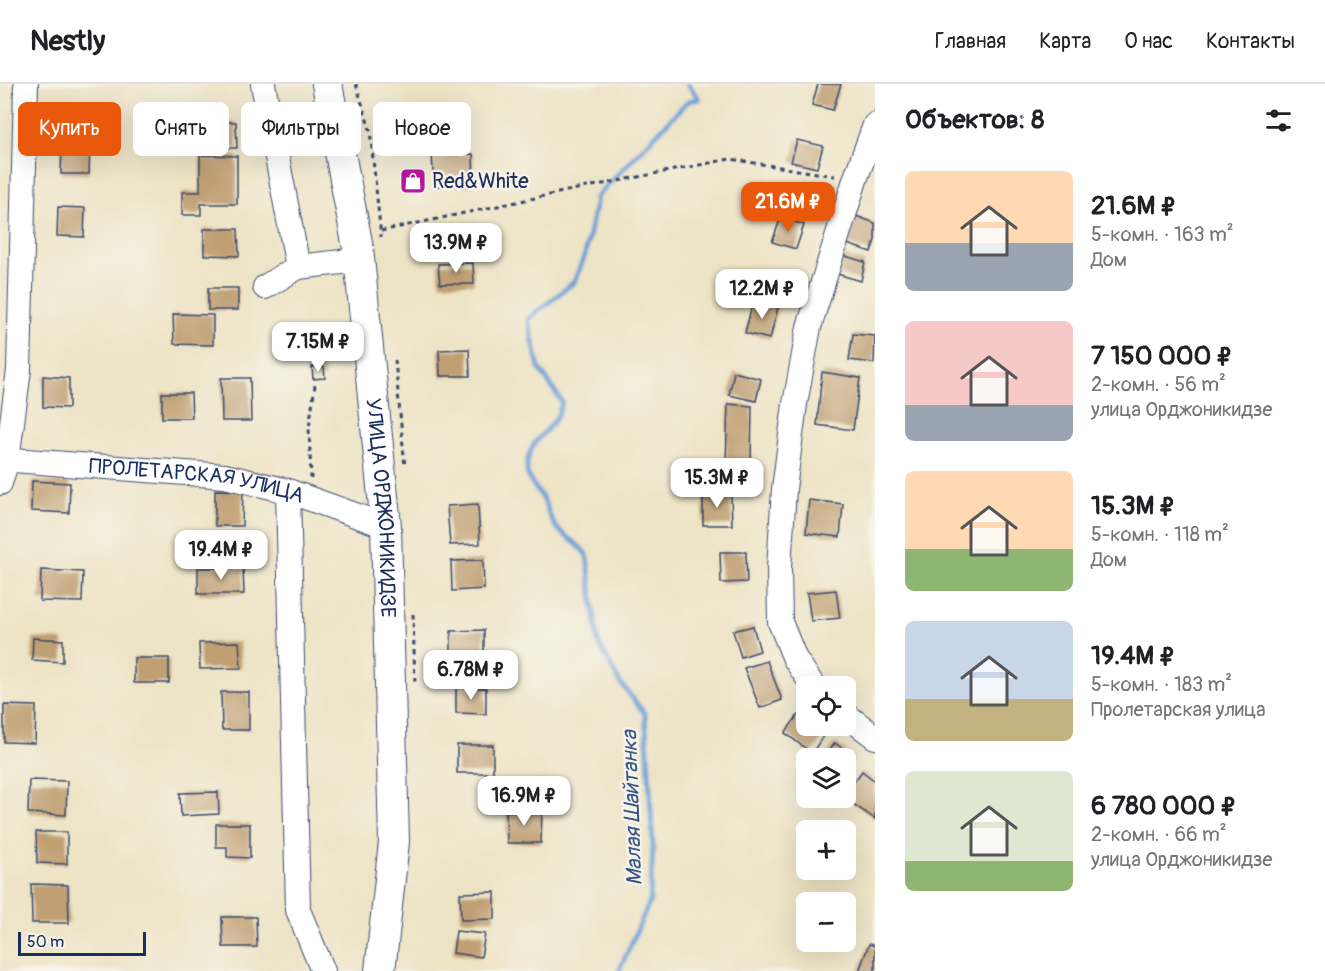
<!DOCTYPE html>
<html lang="ru">
<head>
<meta charset="utf-8">
<style>
	body { margin:0; font-family:Pangolin,sans-serif; background:#f2f2f2; color:#202124; height:100vh; display:flex; flex-direction:column; font-size:22px; white-space:nowrap }
	* { box-sizing:border-box; margin:0 }
	p { font-size:20px; color:#757577 }
	.icon { flex:none; width:33px; height:33px; fill:none; stroke:currentColor; stroke-width:2; stroke-linecap:round; stroke-linejoin:round }
	.map { position:relative; flex:1; overflow:hidden }
	.panel { display:flex; flex-direction:column; background:#fff; width:450px }
	.panel>* { flex:none }
	.hud { position:absolute; left:18px; top:18px; width:570px; height:54px; display:flex; gap:12px }
	.tools { position:absolute; left:796px; top:592px; display:grid; gap:12px }
	.tools a { display:grid; place-items:center; width:60px; height:60px; border-radius:9px; background:#fff; box-shadow:0 6px 24px #0002; font-size:30px }
	.scale { position:absolute; left:18px; bottom:15px; width:128px; box-sizing:border-box; padding-left:6px; border:3px solid #1b2f5e; border-top:0; font-size:16px; line-height:21px; white-space:nowrap; color:#1b2f5e; -webkit-text-stroke:4px #f7f3e8; paint-order:stroke }
	.price { position:absolute; translate:-50% -51px; padding:0 14px; border-radius:12px; background:#fff; color:#222; font-size:20px; line-height:39px; filter:drop-shadow(0 2px 3px #0008) }
	.price::after { content:''; position:absolute; left:50%; top:36px; width:18px; height:14px; margin-left:-9px; background:inherit; clip-path:polygon(0 0,100% 0,50% 100%) }
	.price.current { background:#ea580c; color:#fff }
	ul { padding:0; list-style:none }
	li { display:flex; align-items:center; gap:18px; height:150px; padding:0 30px }
	li span { display:grid; place-items:center; flex:none; width:168px; height:120px; border-radius:9px; color:#555 }
	li>.icon { margin-inline-start:auto }
	span .icon { width:72px; height:72px; fill:#fffc; stroke-width:1 }
	li b { font-size:26px }
	h2 { display:flex; justify-content:space-between; align-items:center; height:72px; padding:0 30px; font-size:26px }
	.pill { padding:0 21px; border-radius:9px; background:#fff; box-shadow:0 6px 24px #0002; font-size:21px; line-height:54px }
	.pill.current { background:#ea580c; color:#fff }
	header { display:flex; align-items:center; gap:36px; box-sizing:border-box; height:84px; padding:0 30px; background:#fff; border-bottom:2px solid #e0e0e0 }
	header strong { font-size:28px }
	nav { display:flex; gap:33px; margin-inline-start:auto; font-size:21px }
	main { display:flex; flex:1; min-height:0 }
	.map>svg:first-child { display:block }
	.lines { fill:none; stroke-linecap:round; stroke-linejoin:round }
	.stream { stroke:#6b9ed6; stroke-width:5 }
	.building { fill:#c09f73 }
	.minor-casing { stroke:#3a4a6d; stroke-width:26 }
	.major-casing { stroke:#3a4a6d; stroke-width:32 }
	.path { stroke:#3a4a6d; stroke-width:3; stroke-dasharray:4.5 4.5; stroke-linecap:butt }
	.minor { stroke:#fff; stroke-width:24 }
	.major { stroke:#fff; stroke-width:30 }
	.labels { text-anchor:middle; stroke-width:5; stroke-linejoin:round; paint-order:stroke }
	.poi-label { font-size:21px; fill:#1b2f5e; stroke:#f7f3e8; text-anchor:start }
	.street-label { font-size:21px; fill:#1b2f5e; stroke:#f7f3e8 }
	.water-label { font-size:22px; font-style:italic; fill:#375688; stroke:#f7f3e8 }
</style>
</head>
<body>
<header>
<strong>Nestly</strong>
<nav><a>Главная</a><a>Карта</a><a>О нас</a><a>Контакты</a></nav>
</header>
<main>
<div class="map">
<svg width="875" height="887" viewBox="0 0 875 887">
	<rect width="100%" height="100%" fill="#f7f3e8"/>
	<filter id="ink" filterUnits="userSpaceOnUse"><feTurbulence type="fractalNoise" baseFrequency=".0167" numOctaves="2"/><feDisplacementMap in="SourceGraphic" scale="12" xChannelSelector="R" yChannelSelector="G"/><feConvolveMatrix kernelMatrix="1 2 1 2 8 2 1 2 1" color-interpolation-filters="sRGB"/></filter>
	<filter id="wash" filterUnits="userSpaceOnUse"><feTurbulence type="fractalNoise" baseFrequency=".008" numOctaves="4" result="noise"/><feDisplacementMap in="SourceGraphic" scale="24" xChannelSelector="R" yChannelSelector="G"/><feGaussianBlur stdDeviation="1.35" result="paint"/><feColorMatrix in="noise" values="0 0 0 0 0 0 0 0 0 0 0 0 0 0 0 0 0 1.4 0 .05"/><feComposite in="paint" operator="in"/></filter>
	<g filter="url(#wash)">
		<rect width="100%" height="100%" fill="#ede3c5"/>
		<g class="lines">
			<path class="stream" d="M 619,887 L 650,817 L 653,765 L 648,669 L 645,630 L 619,597 L 598,558 L 587,472 C 579,458 567,456 557,444 C 550,437 549,427 545,419 C 536,400 520,395 530,368 C 538,347 556,346 562,318 L 539,284 L 528,235 L 574,198 L 585,171 L 597,112 L 688,17 L 699,15 L 688,0"/>
		</g>
		<g id="blocks">
			<g class="building">
				<polygon points="818,0 841,0 833,26 812,21"/>
				<polygon points="194,38 236,38 237,64 194,64"/>
				<polygon points="797,56 823,62 817,84 791,78"/>
				<polygon points="62,59 90,60 89,90 61,90"/>
				<polygon points="473,70 474,102 434,102 432,71"/>
				<polygon points="200,71 237,72 237,120 201,120 201,131 182,131 182,108 200,108"/>
				<polygon points="58,123 85,124 84,153 57,152"/>
				<polygon points="856,132 875,139 875,156 871,168 847,160"/>
				<polygon points="781,133 804,141 796,165 772,158"/>
				<polygon points="204,145 238,145 239,172 204,171"/>
				<polygon points="438,151 472,151 472,166 439,166"/>
				<polygon points="842,171 865,178 861,197 837,190"/>
				<polygon points="473,179 474,200 440,200 438,180"/>
				<rect x="208" y="204" width="30" height="22"/>
				<polygon points="753,217 778,223 770,255 745,249"/>
				<polygon points="173,230 213,231 213,261 174,260"/>
				<polygon points="853,250 875,252 874,279 849,276"/>
				<polygon points="469,265 470,292 440,292 439,266"/>
				<polygon points="312,283 324,283 325,294 313,295"/>
				<polygon points="734,288 761,295 756,317 729,311"/>
				<polygon points="822,288 860,294 853,346 817,341"/>
				<polygon points="43,292 69,294 69,324 43,323"/>
				<polygon points="221,294 250,294 251,337 222,337"/>
				<polygon points="162,309 191,309 192,334 162,334"/>
				<polygon points="728,320 752,322 751,378 726,378"/>
				<polygon points="32,397 70,399 69,429 31,427"/>
				<polygon points="215,406 243,407 242,442 215,442"/>
				<polygon points="703,409 731,410 732,441 703,441"/>
				<polygon points="809,416 843,420 840,453 806,449"/>
				<polygon points="478,420 480,460 450,461 447,422"/>
				<polygon points="720,468 746,468 747,498 721,499"/>
				<polygon points="483,476 484,505 452,507 451,477"/>
				<polygon points="198,484 243,484 244,510 198,510"/>
				<polygon points="41,486 83,488 82,518 40,517"/>
				<polygon points="836,506 840,534 811,537 807,509"/>
				<polygon points="753,542 760,567 741,573 733,547"/>
				<polygon points="484,546 484,577 451,577 451,547"/>
				<polygon points="33,554 63,556 63,578 32,576"/>
				<polygon points="239,558 241,584 200,585 199,559"/>
				<rect x="134" y="574" width="35" height="25"/>
				<polygon points="767,577 782,616 760,624 744,584"/>
				<polygon points="456,604 486,604 486,630 456,629"/>
				<polygon points="221,608 249,608 249,646 222,646"/>
				<polygon points="4,621 36,622 35,659 4,658"/>
				<polygon points="798,631 807,638 807,642 812,642 824,651 812,669 785,649"/>
				<polygon points="835,659 855,673 846,685 846,675 823,675"/>
				<rect x="457" y="661" width="36" height="28"/>
				<polygon points="862,687 875,697 875,735 846,715 846,709"/>
				<polygon points="29,696 67,697 66,731 28,729"/>
				<polygon points="218,708 219,730 181,732 180,709"/>
				<polygon points="506,727 542,727 541,759 507,759"/>
				<polygon points="216,740 250,740 250,774 227,773 227,763 216,763"/>
				<polygon points="36,748 67,748 67,780 37,779"/>
				<polygon points="31,800 68,801 69,839 32,839"/>
				<polygon points="495,808 495,835 461,836 460,809"/>
				<polygon points="222,833 256,833 257,863 223,863"/>
				<polygon points="456,847 485,850 481,873 453,869"/>
				<polygon points="869,860 875,862 875,887 859,887"/>
			</g>
		</g>
	</g>
	<g filter="url(#ink)">
		<use href="#blocks" fill-opacity="0" stroke="#3a4a6d" stroke-width="1.5"/>
		<g class="lines">
			<defs>
				<g id="minor">
					<polyline points="263,0 298,183 359,176"/>
					<polyline points="265,203 298,183"/>
					<path id="s1" d="M 0,375 L 225,392 L 288,407 L 386,442"/>
					<polyline points="0,399 7,376 19,286 26,0"/>
					<polyline points="288,407 298,826 323,887"/>
					<polyline points="814,603 795,575 780,538 779,484 784,405 795,320 809,243 855,96 875,41"/>
					<polyline points="846,631 875,653"/>
				</g>
				<g id="major">
					<path id="s2" d="M 327,0 L 358,164 L 386,442 L 394,758 L 380,887"/>
				</g>
			</defs>
			<use href="#minor" class="minor-casing"/>
			<use href="#major" class="major-casing"/>
			<g class="path">
				<polyline points="356,0 370,46 381,153"/>
				<polyline points="381,147 572,106 730,75 835,92"/>
				<polyline points="395,276 405,383"/>
				<polyline points="311,395 309,344 315,301"/>
				<polyline points="413,530 415,601"/>
			</g>
			<use href="#minor" class="minor"/>
			<use href="#major" class="major"/>
		</g>
	</g>
	<defs>
		<symbol id="shop-square" viewBox="-11 -11 22 22"><rect x="-9" y="-9" width="18" height="18" rx="4" fill="#b5179e" stroke="#f7f3e8"/><path d="M-5-2.5h2.3a2.7 3.5 0 0 1 5.4 0H5L5.5 6h-11ZM-1.5-2.5h3a1.5 2.3 0 0 0-3 0Z" fill="#fff"/></symbol>
	</defs>
	<g fill-rule="evenodd">
		<use href="#shop-square" x="398" y="82" width="30" height="30"/>
	</g>
	<g class="labels">
		<g class="poi-label">
			<text x="432" y="104">Red&amp;White</text>
		</g>
		<g class="street-label">
			<text dy="7" stroke="none"><textPath href="#s1" startOffset="198">ПРОЛЕТАРСКАЯ УЛИЦА</textPath></text>
			<text dy="7" stroke="none"><textPath href="#s2" startOffset="428">УЛИЦА ОРДЖОНИКИДЗЕ</textPath></text>
		</g>
		<g class="water-label">
			<text transform="translate(631 724) rotate(-92)" y="8">Малая Шайтанка</text>
		</g>
	</g>
</svg>
<div class="tools">
<a><svg class="icon" aria-label="locate" viewBox="0 0 24 24"><circle cx="12" cy="12" r="6"/><path d="M12 2v4M12 18v4M2 12h4M18 12h4"/></svg></a>
<a><svg class="icon" aria-label="layers" viewBox="0 0 24 24"><path d="M12 4l9 5-9 5-9-5zM3 14l9 5 9-5"/></svg></a>
<a>+</a>
<a>−</a>
</div>
<div class="scale">50 m</div>
<b class="price current" style="left:788px;top:149px">21.6M ₽</b>
<b class="price" style="left:456px;top:190px">13.9M ₽</b>
<b class="price" style="left:762px;top:236px">12.2M ₽</b>
<b class="price" style="left:318px;top:289px">7.15M ₽</b>
<b class="price" style="left:717px;top:425px">15.3M ₽</b>
<b class="price" style="left:221px;top:497px">19.4M ₽</b>
<b class="price" style="left:471px;top:617px">6.78M ₽</b>
<b class="price" style="left:524px;top:743px">16.9M ₽</b>
<div class="hud">
<a class="pill current">Купить</a>
<a class="pill">Снять</a>
<a class="pill">Фильтры</a>
<a class="pill">Новое</a>
</div>
</div>
<section class="panel">
<h2>Объектов: 8<svg class="icon" aria-label="filters" viewBox="0 0 24 24"><path d="M4 7h16M4 17h16"/><circle cx="9" cy="7" r="2"/><circle cx="15" cy="17" r="2"/></svg></h2>
<ul>
<li><span style="background:linear-gradient(#ffd9b3 60%,#9aa5b1 0)"><svg class="icon" aria-label="home" viewBox="0 0 24 24"><path d="M3 11l9-7 9 7M6 9v11h12V9"/></svg></span><div><b>21.6M ₽</b><p>5-комн. · 163 m²</p><p>Дом</p></div></li>
<li><span style="background:linear-gradient(#f6c9c9 70%,#9aa5b1 0)"><svg class="icon" aria-label="home" viewBox="0 0 24 24"><path d="M3 11l9-7 9 7M6 9v11h12V9"/></svg></span><div><b>7 150 000 ₽</b><p>2-комн. · 56 m²</p><p>улица Орджоникидзе</p></div></li>
<li><span style="background:linear-gradient(#ffd9b3 65%,#8fb573 0)"><svg class="icon" aria-label="home" viewBox="0 0 24 24"><path d="M3 11l9-7 9 7M6 9v11h12V9"/></svg></span><div><b>15.3M ₽</b><p>5-комн. · 118 m²</p><p>Дом</p></div></li>
<li><span style="background:linear-gradient(#c9d6e8 65%,#c2b280 0)"><svg class="icon" aria-label="home" viewBox="0 0 24 24"><path d="M3 11l9-7 9 7M6 9v11h12V9"/></svg></span><div><b>19.4M ₽</b><p>5-комн. · 183 m²</p><p>Пролетарская улица</p></div></li>
<li><span style="background:linear-gradient(#dfe7d0 75%,#8fb573 0)"><svg class="icon" aria-label="home" viewBox="0 0 24 24"><path d="M3 11l9-7 9 7M6 9v11h12V9"/></svg></span><div><b>6 780 000 ₽</b><p>2-комн. · 66 m²</p><p>улица Орджоникидзе</p></div></li>
</ul>
</section>
</main>
</body>
</html>
